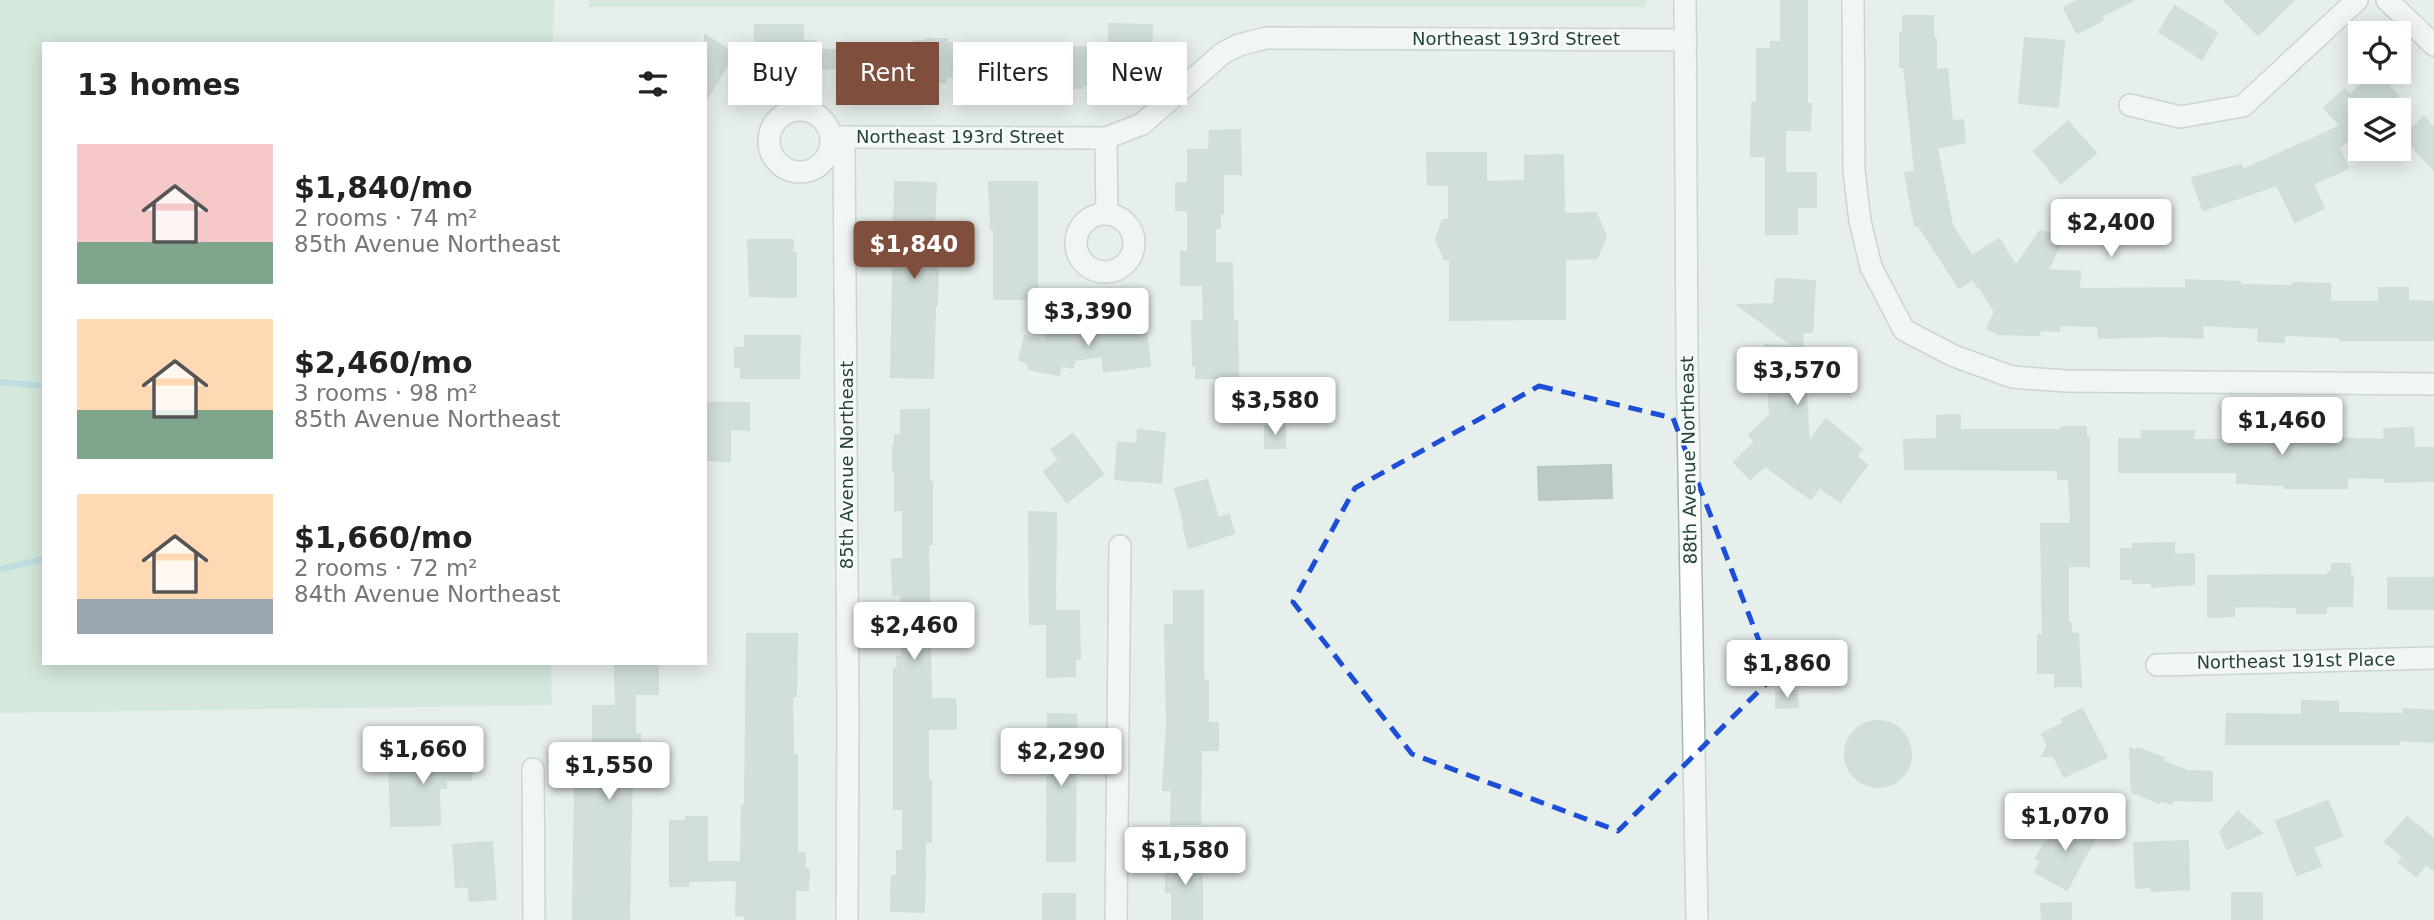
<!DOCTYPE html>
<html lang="en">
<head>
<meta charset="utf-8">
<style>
	body { margin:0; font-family:"DejaVu Sans",sans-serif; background:#f6f6f6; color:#222; height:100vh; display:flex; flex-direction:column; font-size:26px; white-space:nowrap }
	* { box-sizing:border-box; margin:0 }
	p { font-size:23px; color:#767676 }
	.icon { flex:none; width:38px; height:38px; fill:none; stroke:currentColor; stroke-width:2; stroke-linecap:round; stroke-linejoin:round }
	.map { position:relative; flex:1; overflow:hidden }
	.sheet { position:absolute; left:42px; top:42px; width:665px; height:623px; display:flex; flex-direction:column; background:#fff; border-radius:0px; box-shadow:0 4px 18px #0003 }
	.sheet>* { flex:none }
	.hud { position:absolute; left:728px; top:42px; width:665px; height:63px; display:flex; gap:14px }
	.controls { position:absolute; left:2348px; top:21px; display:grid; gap:14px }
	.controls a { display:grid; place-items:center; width:63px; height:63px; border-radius:0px; background:#fff; box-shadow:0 4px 18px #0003; font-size:35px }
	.price { position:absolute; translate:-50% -60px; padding:0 16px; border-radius:7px; background:#fff; color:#222; font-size:23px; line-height:46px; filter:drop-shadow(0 2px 4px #0008) }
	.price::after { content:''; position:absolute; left:50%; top:42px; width:21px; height:16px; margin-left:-10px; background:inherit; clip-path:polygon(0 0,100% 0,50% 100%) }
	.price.on { background:#804e3d; color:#fff }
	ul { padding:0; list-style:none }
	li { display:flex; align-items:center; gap:21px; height:175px; padding:0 35px }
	li span { display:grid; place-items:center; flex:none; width:196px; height:140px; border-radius:0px; color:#555 }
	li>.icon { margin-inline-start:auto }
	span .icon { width:84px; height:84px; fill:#fffc; stroke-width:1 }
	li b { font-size:30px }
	h2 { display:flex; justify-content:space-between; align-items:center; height:84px; padding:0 35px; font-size:30px }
	.pill { padding:0 24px; border-radius:0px; background:#fff; box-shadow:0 4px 18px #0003; font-size:24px; line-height:63px }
	.pill.on { background:#804e3d; color:#fff }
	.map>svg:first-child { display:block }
	.green { fill:#bfe0c8 }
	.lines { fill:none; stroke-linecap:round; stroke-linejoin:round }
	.stream { stroke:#8ec9d4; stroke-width:6 }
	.building { fill:#bbcac4; stroke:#b8c9c2; stroke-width:2 }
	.minor-casing { stroke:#a8b8b2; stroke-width:24 }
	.tertiary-casing { stroke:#a8b8b2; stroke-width:24 }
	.minor { stroke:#fff; stroke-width:21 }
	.tertiary { stroke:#fff; stroke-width:21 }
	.marked { fill:none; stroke:#1d4ed8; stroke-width:5; stroke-dasharray:14 9; stroke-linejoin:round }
	.labels { text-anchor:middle; stroke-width:5; stroke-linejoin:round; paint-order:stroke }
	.street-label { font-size:18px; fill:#24423a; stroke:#f7fbf9 }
</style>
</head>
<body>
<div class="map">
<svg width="2434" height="920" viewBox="0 0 2434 920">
	<rect width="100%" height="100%" fill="#e6efeb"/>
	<g class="green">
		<polygon points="0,0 554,0 553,44 44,44 44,663 551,663 552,705 0,713"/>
		<rect x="589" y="0" width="1056" height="7"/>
	</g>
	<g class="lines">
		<g class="stream">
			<polyline points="0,382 44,386"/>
			<polyline points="0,569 44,559"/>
		</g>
	</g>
	<g class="building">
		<polygon points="1781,0 1807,0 1807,104 1811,104 1810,130 1785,130 1785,173 1816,173 1816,207 1797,207 1797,234 1766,234 1766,156 1751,156 1752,103 1757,103 1757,49 1771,49 1771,42 1781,42"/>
		<polygon points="2079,0 2134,0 2101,16 2103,20 2077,33 2064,8"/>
		<polygon points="2224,0 2294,0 2258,35"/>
		<polygon points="2175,6 2217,33 2202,59 2159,32"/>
		<polygon points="1903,16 1933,16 1933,39 1936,39 1936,70 1947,69 1952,121 1963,120 1965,142 1937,148 1952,225 1972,256 1999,239 2016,266 2040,231 2063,237 2048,270 2080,272 2079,289 2186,288 2186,280 2240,282 2239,285 2293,286 2293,283 2330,284 2330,302 2379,302 2379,288 2408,288 2408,301 2434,302 2434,340 2340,340 2340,337 2284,335 2284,342 2258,341 2259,328 2202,325 2203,338 2160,336 2099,338 2098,326 2059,325 2059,331 2040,330 2039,335 1999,334 1987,328 1995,312 1979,286 1978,287 1973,279 1959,288 1919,226 1915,226 1905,173 1915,171 1904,67 1900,67 1900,33 1903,33"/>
		<polygon points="1109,24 1152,25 1151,60 1131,60 1131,80 1091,79 1096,85 1082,85 1082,88 995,90 995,77 946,77 946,82 938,82 938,90 862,87 862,76 839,77 837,68 786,69 786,61 768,62 768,57 755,57 755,25 803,25 803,41 816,41 816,50 849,50 849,45 873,45 873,49 912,50 914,41 926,41 926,39 948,39 948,43 959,44 1021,44 1021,47 1109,48"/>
		<polygon points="705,35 734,53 705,102"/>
		<polygon points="2025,38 2064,41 2058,107 2019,103"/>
		<polygon points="2376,72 2398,96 2382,110 2361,110 2361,129 2339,148 2348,168 2313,184 2324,208 2295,222 2277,185 2203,210 2192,178 2241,165 2243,170 2341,126 2324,108 2345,89 2350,95"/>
		<polygon points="2424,117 2434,128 2434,170 2403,137"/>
		<polygon points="2068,122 2096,153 2061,183 2034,151"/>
		<polygon points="1240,130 1241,174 1223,174 1223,213 1220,213 1220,228 1215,228 1215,263 1232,263 1233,321 1237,321 1238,378 1196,378 1196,365 1193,365 1192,321 1204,321 1203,285 1181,285 1181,252 1188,252 1188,210 1176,210 1176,183 1188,183 1188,150 1209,150 1210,131"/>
		<polygon points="1427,153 1486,153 1486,182 1525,181 1525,156 1563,155 1564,214 1596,213 1606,236 1597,258 1565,259 1565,319 1450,320 1450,259 1444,259 1436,239 1443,220 1449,220 1449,185 1428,185"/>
		<polygon points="895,182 936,183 933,249 938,249 937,305 935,305 933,378 891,377"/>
		<polygon points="989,182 1037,182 1037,287 1034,287 1033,299 994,299 994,229 991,229"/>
		<polygon points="748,240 793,240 792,253 796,253 796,297 750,296"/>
		<polygon points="1776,279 1815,281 1812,332 1802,332 1809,443 1826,419 1862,449 1856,456 1867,465 1840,502 1819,487 1811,499 1765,466 1750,479 1734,462 1755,442 1749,435 1770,415 1766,345 1795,347 1738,305 1774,304"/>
		<polygon points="1145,322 1150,366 1104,372 1102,356 1075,360 1073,368 1061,365 1059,375 1028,369 1029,363 1019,360 1025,336 1045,341 1050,324 1082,332 1120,328 1120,325"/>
		<polygon points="745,336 800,336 799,378 741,378 741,367 735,367 735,348 745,348"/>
		<polygon points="705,403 749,403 749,430 730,429 730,461 705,460"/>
		<polygon points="901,410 929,410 929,482 932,482 932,544 928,544 931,699 954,699 956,706 956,729 928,729 928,781 931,781 931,842 925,842 924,912 891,911 892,876 897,876 897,851 903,851 903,809 894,809 894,669 898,669 897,657 902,657 901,595 893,595 892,559 903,559 903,510 895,510 895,471 893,471 893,447 895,447 895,435 901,435"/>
		<polygon points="1960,415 1960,430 2061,430 2061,427 2086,427 2086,438 2089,438 2089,566 2068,566 2068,623 2071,623 2071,633 2078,634 2081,686 2055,686 2055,673 2038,673 2038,635 2043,635 2041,524 2071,524 2069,479 2058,479 2058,470 1905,469 1904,440 1937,439 1937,416"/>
		<rect x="1265" y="426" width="20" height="22"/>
		<polygon points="2230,428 2255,428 2255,438 2308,439 2308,429 2333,429 2333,438 2385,440 2384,429 2413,428 2414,448 2434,448 2434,481 2385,482 2385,478 2347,477 2347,488 2285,488 2284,485 2237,483 2237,472 2119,472 2119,439 2142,439 2142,431 2194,431 2193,440 2229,440"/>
		<polygon points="1138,430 1165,433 1161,483 1115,479 1118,442 1137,444"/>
		<polygon points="1073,434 1103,474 1067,502 1044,472 1059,460 1051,450"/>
		<polygon points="1611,465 1612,498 1539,500 1538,467"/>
		<polygon points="1207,480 1218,518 1229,515 1234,533 1189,548 1183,526 1185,525 1175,489"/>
		<polygon points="1029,512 1056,513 1055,611 1079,611 1080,659 1075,659 1075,676 1047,677 1047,624 1030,624"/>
		<polygon points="2174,543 2174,555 2194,554 2194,584 2152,587 2152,583 2133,583 2133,579 2121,579 2121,549 2133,549 2133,544"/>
		<polygon points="2332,564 2350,564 2350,576 2353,576 2352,606 2326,606 2326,613 2297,613 2297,607 2234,606 2234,616 2208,617 2208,576 2328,575 2328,572 2332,572"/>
		<rect x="2388" y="578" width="46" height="31"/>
		<polygon points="1174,591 1203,591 1203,668 1204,681 1208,681 1208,723 1218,723 1218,750 1201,750 1200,824 1171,824 1172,790 1163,790 1167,722 1165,625 1174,625"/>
		<polygon points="747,634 797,634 796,696 792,696 793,755 797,755 797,853 805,853 804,869 809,870 808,890 795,890 795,920 745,920 745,915 736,916 737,880 688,881 688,886 670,886 670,821 686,821 686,817 707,817 707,862 741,862 742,806 745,806"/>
		<polygon points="615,663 658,663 658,694 635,694 635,735 640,734 640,768 632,768 629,920 573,920 575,779 593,779 593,706 616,706"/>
		<polygon points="1797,691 1798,707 1776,708 1776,692"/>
		<polygon points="2302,701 2338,702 2338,713 2404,714 2404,709 2434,711 2434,742 2400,740 2399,744 2226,744 2227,714 2302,715"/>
		<polygon points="2082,709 2107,757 2064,777 2054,756 2042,756 2048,746 2042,734 2064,723 2062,719"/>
		<polygon points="1048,714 1076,715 1075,861 1047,861"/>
		<circle cx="1878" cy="754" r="33"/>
		<polygon points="2130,748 2137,751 2138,748 2164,758 2162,761 2187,771 2212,772 2212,801 2173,800 2171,804 2161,800 2159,803 2132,792"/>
		<polygon points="471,753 471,780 446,780 446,788 439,788 440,825 391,826 389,756"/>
		<polygon points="2328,801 2342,836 2313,847 2321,866 2297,875 2276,821"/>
		<polygon points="2238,812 2262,833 2227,849 2220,832"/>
		<polygon points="2407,817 2434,839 2434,870 2426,864 2416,876 2399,862 2403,857 2385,842"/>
		<polygon points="2073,819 2098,833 2067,890 2035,872 2041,861 2036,858 2057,822 2068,828"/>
		<polygon points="2188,841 2189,889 2152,891 2152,887 2136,888 2134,843"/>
		<polygon points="492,842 496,899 470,901 468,886 456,887 453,845"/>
		<polygon points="1166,857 1202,857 1202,920 1172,920 1172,892 1166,892"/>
		<rect x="2232" y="893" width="30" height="27"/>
		<rect x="1043" y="894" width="32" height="26"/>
		<polygon points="2071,903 2071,920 2042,920 2041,904"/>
	</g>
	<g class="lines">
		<defs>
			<g id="minor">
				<polyline points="1853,0 1854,171 1860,221 1871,267 1904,330 1954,356 2012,377 2066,381 2434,384"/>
				<polyline points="2387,0 2434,45"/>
				<polyline points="2130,105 2180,117 2243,106 2357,0"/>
				<circle cx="800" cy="141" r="31"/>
				<polyline points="832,137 1106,138 1142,124 1223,53 1239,45 1266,38 1686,40"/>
				<polyline points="844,137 848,716 847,920"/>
				<polyline points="1106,138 1107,214"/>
				<circle cx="1105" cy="243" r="29"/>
				<polyline points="2157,665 2434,658"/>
				<polyline points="533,769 534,920"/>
				<polyline points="1116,920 1120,546"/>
			</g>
			<polyline id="tertiary" points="1685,0 1687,359 1697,920"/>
		</defs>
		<use href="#minor" class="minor-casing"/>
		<use href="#tertiary" class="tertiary-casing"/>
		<use href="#minor" class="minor"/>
		<use href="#tertiary" class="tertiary"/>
	</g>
	<path d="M0 0H2434V920H0ZM 1539,386 L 1673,418 L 1773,677 L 1618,831 L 1412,754 L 1293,602 L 1355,488 Z" fill="#e6efeb" fill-opacity=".55" fill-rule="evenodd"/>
	<path class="marked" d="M 1539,386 L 1673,418 L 1773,677 L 1618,831 L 1412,754 L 1293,602 L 1355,488 Z"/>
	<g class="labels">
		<g class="street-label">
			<text x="1516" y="45">Northeast 193rd Street</text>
			<text x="960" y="143">Northeast 193rd Street</text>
			<text transform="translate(1689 460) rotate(-91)" y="6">88th Avenue Northeast</text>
			<text transform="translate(847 465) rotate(-90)" y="6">85th Avenue Northeast</text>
			<text transform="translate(2296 661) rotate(-1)" y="6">Northeast 191st Place</text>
		</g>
	</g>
</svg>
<div class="controls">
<a><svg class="icon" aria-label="locate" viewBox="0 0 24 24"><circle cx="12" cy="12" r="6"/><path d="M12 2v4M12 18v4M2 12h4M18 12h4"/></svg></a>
<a><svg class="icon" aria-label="layers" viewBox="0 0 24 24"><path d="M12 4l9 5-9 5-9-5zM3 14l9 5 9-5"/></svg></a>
</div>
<b class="price" style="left:2111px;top:259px">$2,400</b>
<b class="price on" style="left:914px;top:281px">$1,840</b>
<b class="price" style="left:1088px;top:348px">$3,390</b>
<b class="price" style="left:1797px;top:407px">$3,570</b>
<b class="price" style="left:1275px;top:437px">$3,580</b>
<b class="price" style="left:2282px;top:457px">$1,460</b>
<b class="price" style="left:914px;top:662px">$2,460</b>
<b class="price" style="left:1787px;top:700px">$1,860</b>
<b class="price" style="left:423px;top:786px">$1,660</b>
<b class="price" style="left:1061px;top:788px">$2,290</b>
<b class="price" style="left:609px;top:802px">$1,550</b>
<b class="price" style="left:2065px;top:853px">$1,070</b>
<b class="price" style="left:1185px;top:887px">$1,580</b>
<div class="hud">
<a class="pill">Buy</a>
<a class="pill on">Rent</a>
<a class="pill">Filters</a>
<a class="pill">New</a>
</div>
<section class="sheet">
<h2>13 homes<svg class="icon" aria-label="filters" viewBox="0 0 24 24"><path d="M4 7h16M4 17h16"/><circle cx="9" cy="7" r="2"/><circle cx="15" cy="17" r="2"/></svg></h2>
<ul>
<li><span style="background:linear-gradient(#f6c9c9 70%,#7fa58c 0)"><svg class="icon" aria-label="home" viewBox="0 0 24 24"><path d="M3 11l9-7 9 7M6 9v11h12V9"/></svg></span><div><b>$1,840/mo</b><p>2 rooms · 74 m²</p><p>85th Avenue Northeast</p></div></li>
<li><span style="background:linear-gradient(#ffd9b3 65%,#7fa58c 0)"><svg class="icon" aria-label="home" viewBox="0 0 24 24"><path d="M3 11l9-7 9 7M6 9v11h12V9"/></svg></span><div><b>$2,460/mo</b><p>3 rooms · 98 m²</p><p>85th Avenue Northeast</p></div></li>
<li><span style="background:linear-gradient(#ffd9b3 75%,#9aa5b1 0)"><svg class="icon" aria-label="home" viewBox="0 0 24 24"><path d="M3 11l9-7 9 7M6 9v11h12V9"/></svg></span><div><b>$1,660/mo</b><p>2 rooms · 72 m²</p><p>84th Avenue Northeast</p></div></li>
</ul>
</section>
</div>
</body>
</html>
